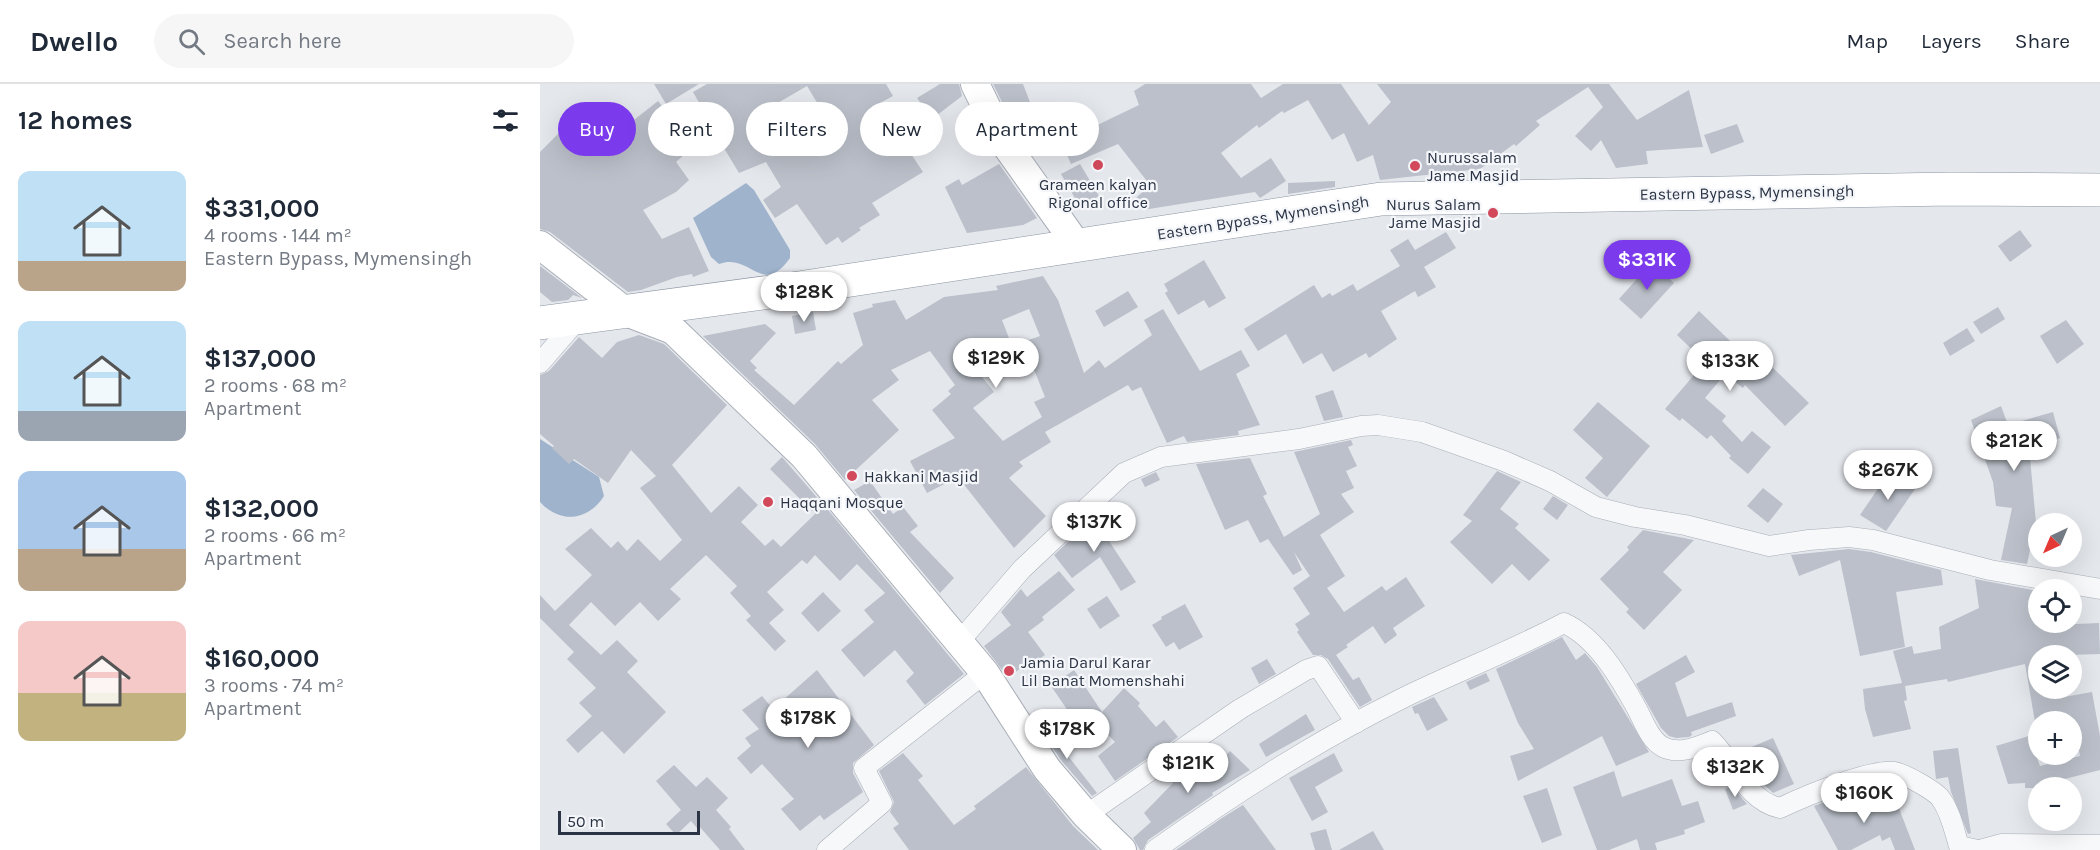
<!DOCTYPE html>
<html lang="en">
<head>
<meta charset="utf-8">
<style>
	body { margin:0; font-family:Karla,sans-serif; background:#f6f6f7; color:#1f2937; height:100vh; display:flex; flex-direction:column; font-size:22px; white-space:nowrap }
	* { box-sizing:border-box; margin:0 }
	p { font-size:20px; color:#747a83 }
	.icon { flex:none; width:33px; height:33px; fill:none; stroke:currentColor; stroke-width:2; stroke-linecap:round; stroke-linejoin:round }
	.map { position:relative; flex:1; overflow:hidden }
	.sheet { display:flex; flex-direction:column; background:#fff; width:540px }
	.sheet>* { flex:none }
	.guide { position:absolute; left:18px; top:18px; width:570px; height:54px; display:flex; gap:12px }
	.needle { width:39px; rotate:224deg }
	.buttons { position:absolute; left:1488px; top:429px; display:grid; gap:12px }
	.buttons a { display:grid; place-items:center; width:54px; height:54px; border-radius:50%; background:#fff; box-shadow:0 6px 24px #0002; font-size:30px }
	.scale { position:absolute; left:18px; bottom:15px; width:142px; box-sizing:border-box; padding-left:6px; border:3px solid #2b3445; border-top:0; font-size:16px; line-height:21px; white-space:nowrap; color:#2b3445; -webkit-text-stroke:4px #f4f6f9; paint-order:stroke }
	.price { position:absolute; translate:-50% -51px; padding:0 14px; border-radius:21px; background:#fff; color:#222; font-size:20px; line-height:39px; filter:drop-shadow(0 2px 3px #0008) }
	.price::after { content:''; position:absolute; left:50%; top:36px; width:18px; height:14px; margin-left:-9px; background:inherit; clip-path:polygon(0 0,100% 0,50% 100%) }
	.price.active { background:#7c3aed; color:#fff }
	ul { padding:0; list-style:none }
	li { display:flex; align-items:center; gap:18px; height:150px; padding:0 18px }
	li span { display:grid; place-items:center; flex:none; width:168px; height:120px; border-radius:12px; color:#555 }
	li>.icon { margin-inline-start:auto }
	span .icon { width:72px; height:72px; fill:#fffc; stroke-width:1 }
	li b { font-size:26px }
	h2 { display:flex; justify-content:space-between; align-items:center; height:72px; padding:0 18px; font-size:26px }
	.chip { padding:0 21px; border-radius:27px; background:#fff; box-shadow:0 6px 24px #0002; font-size:21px; line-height:54px }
	.chip.active { background:#7c3aed; color:#fff }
	header { display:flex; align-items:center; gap:36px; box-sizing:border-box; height:84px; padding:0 30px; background:#fff; border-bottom:2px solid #e0e1e3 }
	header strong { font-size:28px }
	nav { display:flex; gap:33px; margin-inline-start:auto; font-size:21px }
	.search { width:420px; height:54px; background:#f6f6f7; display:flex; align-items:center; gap:15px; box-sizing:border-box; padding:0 21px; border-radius:33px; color:#747a83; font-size:22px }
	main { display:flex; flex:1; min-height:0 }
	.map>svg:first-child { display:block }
	.water { fill:#9fb4cc }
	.building { fill:#bbc0ca; fill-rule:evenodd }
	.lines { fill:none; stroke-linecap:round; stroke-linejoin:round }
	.street-casing { stroke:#a9aeb7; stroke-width:21 }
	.secondary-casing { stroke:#a9aeb7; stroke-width:30 }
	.highway-casing { stroke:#8b94a3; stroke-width:34 }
	.street { stroke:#f7f8fa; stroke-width:20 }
	.secondary { stroke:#fff; stroke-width:28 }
	.highway { stroke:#fff; stroke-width:33 }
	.poi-dot { fill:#d1495b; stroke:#f4f6f9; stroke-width:2 }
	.labels { text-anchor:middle; stroke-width:4.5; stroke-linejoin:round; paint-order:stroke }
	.poi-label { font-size:16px; fill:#2b3445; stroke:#f4f6f9; text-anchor:start }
	.street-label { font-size:16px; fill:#2b3445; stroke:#f4f6f9 }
</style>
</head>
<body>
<header>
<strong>Dwello</strong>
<div class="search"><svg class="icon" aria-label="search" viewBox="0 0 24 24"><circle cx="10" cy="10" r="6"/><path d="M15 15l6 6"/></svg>Search here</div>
<nav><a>Map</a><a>Layers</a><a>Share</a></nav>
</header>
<main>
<section class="sheet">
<h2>12 homes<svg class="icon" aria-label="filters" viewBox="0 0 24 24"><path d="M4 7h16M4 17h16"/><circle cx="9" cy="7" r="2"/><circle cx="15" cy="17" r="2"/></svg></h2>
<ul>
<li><span style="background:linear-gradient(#bfe0f5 75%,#b9a48a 0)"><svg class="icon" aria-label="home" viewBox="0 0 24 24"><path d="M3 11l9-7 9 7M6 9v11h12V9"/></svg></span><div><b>$331,000</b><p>4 rooms · 144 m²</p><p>Eastern Bypass, Mymensingh</p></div></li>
<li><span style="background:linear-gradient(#bfe0f5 75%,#9aa5b1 0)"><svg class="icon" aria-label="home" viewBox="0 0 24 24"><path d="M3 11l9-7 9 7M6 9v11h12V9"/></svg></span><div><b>$137,000</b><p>2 rooms · 68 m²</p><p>Apartment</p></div></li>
<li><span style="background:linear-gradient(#a9c7e8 65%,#b9a48a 0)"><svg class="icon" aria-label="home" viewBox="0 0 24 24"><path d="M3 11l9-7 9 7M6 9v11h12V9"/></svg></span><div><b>$132,000</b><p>2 rooms · 66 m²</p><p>Apartment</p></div></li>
<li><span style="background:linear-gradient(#f6c9c9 60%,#c2b280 0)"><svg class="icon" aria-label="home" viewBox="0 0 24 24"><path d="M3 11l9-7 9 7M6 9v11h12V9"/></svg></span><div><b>$160,000</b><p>3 rooms · 74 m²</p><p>Apartment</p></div></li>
</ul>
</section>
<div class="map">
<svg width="1560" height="766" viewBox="0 0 1560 766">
	<rect width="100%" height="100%" fill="#e4e7ec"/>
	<g class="water">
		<path d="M 206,99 L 214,106 L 250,166 L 250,174 C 222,214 211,168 179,180 L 171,173 L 153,134 Z"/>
		<path d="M 0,355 L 59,393 L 64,412 C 48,437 20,440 0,418 Z"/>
	</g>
	<g class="building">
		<polygon points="114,0 159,0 126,20"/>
		<path d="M 167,0 L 346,0 L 353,12 L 338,20 L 383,88 L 332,119 L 340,131 L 319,144 L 321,146 L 302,159 L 298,153 L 286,161 L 257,120 L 235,134 L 223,116 L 241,103 L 226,78 L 199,89 L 170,41 L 140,65 L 144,71 L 136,78 L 149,96 L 136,108 L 103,126 L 122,155 L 149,143 L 169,187 L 153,193 L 152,190 L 137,193 L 101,206 L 88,208 L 10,148 L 0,145 L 0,68 L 27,41 L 38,52 L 65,26 L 80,47 L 118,17 L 141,46 L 165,29 L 153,8 ZM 267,2 L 282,27 L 250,45 L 236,20 Z"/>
		<polygon points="400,0 419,0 422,12 392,35 377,14"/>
		<polygon points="453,0 483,0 493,26 470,34"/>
		<polygon points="605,0 711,0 721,14 743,0 801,0 829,41 851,18 837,0 1069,0 1097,36 1149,6 1163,63 1106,67 1108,80 1076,84 1061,56 1051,67 1035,52 1063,23 1048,3 996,37 1000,41 976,62 974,60 940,85 840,96 833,71 817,78 804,49 792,56 768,16 744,29 742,27 719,44 717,41 681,69 701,94 731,74 746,97 720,114 715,108 603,126 596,114 610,101 578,60 531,80 515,44 541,33 547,46 599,21 594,7"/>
		<polygon points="1197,40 1204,58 1171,70 1164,51"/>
		<polygon points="459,80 497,134 483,141 427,149 405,103 419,95 422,101"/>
		<polygon points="540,80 559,112 540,123 521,90"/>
		<polygon points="795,97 795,103 748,110 748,99"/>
		<polygon points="1480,146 1492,162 1470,178 1458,162"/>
		<polygon points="906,148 916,164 884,183 896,203 878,213 875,207 841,227 857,255 829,274 826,269 793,288 782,269 763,280 746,250 718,267 704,245 774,201 782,214 790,209 792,212 813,200 817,207 860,182 850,166 868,155 875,166"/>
		<polygon points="664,176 686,214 669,224 664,216 638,231 625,209 628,207 624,200"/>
		<polygon points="1112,178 1134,199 1101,235 1079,215"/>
		<polygon points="0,182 42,214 33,211 28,216 12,218 0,208"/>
		<path d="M 503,192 L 518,216 L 544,289 L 559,276 L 565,284 L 612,251 L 604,236 L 623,225 L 660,287 L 701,266 L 710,282 L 696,290 L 720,341 L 698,347 L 699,351 L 647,358 L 644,352 L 627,359 L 601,303 L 592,307 L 588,301 L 505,348 L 511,358 L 479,378 L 483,382 L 469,394 L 506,432 L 474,464 L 418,393 L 387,409 L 370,377 L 415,354 L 392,326 L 411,310 L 408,307 L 415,301 L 390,267 L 351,286 L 359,296 L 332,316 L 359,346 L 305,396 L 275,360 L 163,252 L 225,240 L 236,249 L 210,277 L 217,284 L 214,286 L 254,321 L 298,277 L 301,280 L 323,261 L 313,229 L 333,223 L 332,220 L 355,216 L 366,236 L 404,213 L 458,206 L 456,202 ZM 489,225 L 500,252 L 483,258 L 505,313 L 494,318 L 502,333 L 463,357 L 433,324 L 454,308 L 434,283 L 474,267 L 462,236 Z"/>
		<polygon points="588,207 598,223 564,243 555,227"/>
		<polygon points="1458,223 1465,235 1441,250 1433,238"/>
		<polygon points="1159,227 1213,279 1224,287 1230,281 1269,319 1245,342 1205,301 1203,304 1185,290 1165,314 1186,332 1182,337 1202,358 1212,347 1231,363 1208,390 1189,374 1191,372 1171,351 1167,355 1142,334 1140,337 1125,325 1165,278 1137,251"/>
		<polygon points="273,228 276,246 255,250 252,232"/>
		<polygon points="1526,236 1544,260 1517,280 1500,252"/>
		<polygon points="1427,244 1435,257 1410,272 1403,259"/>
		<polygon points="99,251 124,260 187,321 132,381 171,429 199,402 218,421 201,438 225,462 233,455 241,463 275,430 273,427 284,421 424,590 385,621 366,597 374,589 355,566 324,593 301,566 334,538 324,526 345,509 317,480 300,497 275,471 267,480 262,476 227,508 244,526 229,539 246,557 235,567 206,536 211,532 190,509 197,502 166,471 130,505 141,515 118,537 100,518 75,542 51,518 29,541 61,571 77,556 98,577 87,588 126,628 84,670 62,647 38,669 26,656 52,632 39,619 56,604 27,575 34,568 0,534 0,511 15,527 52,491 25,465 51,444 71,464 78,457 87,467 98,455 120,477 142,456 100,404 116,392 91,366 68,399 34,375 29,380 12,364 14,362 0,350 0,291 9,287 39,253 62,274 77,258"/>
		<polygon points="793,306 803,333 784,337 775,312"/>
		<polygon points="1058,318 1110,362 1067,413 1045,394 1063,374 1033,346"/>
		<polygon points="1461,322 1468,341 1513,328 1520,354 1489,363 1496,439 1487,480 1461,476 1472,424 1456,422 1453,398 1431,336"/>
		<polygon points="811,356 813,361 808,363 817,382 806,387 814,404 801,410 814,428 780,451 805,492 787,504 804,528 842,502 846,507 866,493 885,522 853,544 857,551 845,560 833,542 806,561 808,563 796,571 813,596 819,593 832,616 820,623 788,575 781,571 773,571 757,548 759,546 755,540 770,530 753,504 770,492 754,468 762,486 753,491 728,455 720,459 708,436 685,446 656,380 710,374 727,410 723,412 744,453 780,430 754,368"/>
		<polygon points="242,373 281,418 272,427 230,385"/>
		<polygon points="957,387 981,398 960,425 979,440 975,444 1010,476 989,497 972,480 952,500 910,458 932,437 923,431"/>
		<polygon points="1350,387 1375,405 1346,447 1320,431"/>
		<polygon points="616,388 620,396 605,403 601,395"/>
		<polygon points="330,397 353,430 363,423 378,442 370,448 414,494 400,509 314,406"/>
		<polygon points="1223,404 1243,420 1228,439 1207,422"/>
		<polygon points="1013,412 1028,421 1017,436 1003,425"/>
		<polygon points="555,433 559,433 574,454 569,457 596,498 581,507 560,473 532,494 514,471"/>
		<polygon points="1103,446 1154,456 1123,488 1142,506 1104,546 1086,528 1089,525 1060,495 1089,466 1087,463"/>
		<polygon points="1309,465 1331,468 1401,486 1403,501 1356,508 1365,563 1320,572 1300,476 1259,492 1251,471"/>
		<polygon points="519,487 535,506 502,533 504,536 488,548 505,571 483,587 481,584 468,594 444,562 471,541 461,528 481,505 487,513"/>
		<polygon points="1435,495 1498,507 1498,538 1513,538 1514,541 1559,539 1560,570 1498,572 1498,604 1523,604 1524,613 1552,608 1560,652 1560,686 1505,700 1505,704 1485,704 1485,699 1468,700 1456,662 1489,652 1500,682 1540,672 1534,638 1495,638 1485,580 1408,598 1407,595 1365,602 1367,616 1364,617 1371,645 1333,653 1325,625 1323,605 1362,599 1353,567 1372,562 1374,570 1401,565 1399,543 1439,524"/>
		<polygon points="283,508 301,527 278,548 261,529"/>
		<polygon points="567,512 580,532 560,545 547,525"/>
		<polygon points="645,520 663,553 639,566 634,558 626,563 612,541 622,535 621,533"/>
		<polygon points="1022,553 1036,576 1045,569 1057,583 1109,668 1076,682 1062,652 978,697 970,672 994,665 978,639 956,585"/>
		<polygon points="1146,571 1155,588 1135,599 1147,633 1192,618 1196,632 1151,648 1152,651 1149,653 1136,654 1129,652 1121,644 1096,600"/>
		<polygon points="727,575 736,590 719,600 711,584"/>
		<polygon points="277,586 334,661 313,679 313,689 323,708 284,736 280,731 260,747 241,725 254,715 222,680 211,690 197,674 211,662 205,654 219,645 202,626 222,612 233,625"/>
		<polygon points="534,586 562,628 584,604 600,619 598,622 616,643 624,636 638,653 575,697 558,672 575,658 547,629 535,637 511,602"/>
		<polygon points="946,589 950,597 930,606 926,598"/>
		<polygon points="894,613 908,636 887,647 878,629 875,630 872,623"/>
		<polygon points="766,630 775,646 726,673 719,660"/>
		<polygon points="500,636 557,709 552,712 520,675 497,639"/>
		<polygon points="1233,654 1254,700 1233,709 1212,689 1202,667"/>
		<polygon points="1418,664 1431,749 1428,750 1411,708 1408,693 1396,695 1393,667"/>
		<polygon points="690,667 710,686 672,709 673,711 608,756 603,766 600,766 593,754 611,738 604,729 633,699 626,690 646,677 664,695"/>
		<polygon points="363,669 383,692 378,696 414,741 436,725 434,722 486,683 533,742 558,766 369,766 353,744 359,740 350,728 354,718 339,687"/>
		<polygon points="794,669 803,687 775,703 788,728 772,737 749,694"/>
		<polygon points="134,681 156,703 167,693 188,714 176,726 191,743 189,745 205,766 180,766 159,742 157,744 151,737 136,751 126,740 141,726 116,697"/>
		<polygon points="1074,687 1082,713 1132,695 1142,722 1158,717 1165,738 1144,746 1145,750 1115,759 1117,766 1100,766 1097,755 1069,766 1057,766 1033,703"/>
		<polygon points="1192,702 1201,713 1207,720 1193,726 1185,705"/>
		<polygon points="1007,704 1022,751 1002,759 983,712"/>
		<polygon points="1301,712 1306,720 1314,716 1320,727 1355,714 1375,766 1355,766 1350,753 1342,757 1340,751 1311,766 1298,766 1274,722"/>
		<polygon points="703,721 736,766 636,766 682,734"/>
		<polygon points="786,745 792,766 775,766 770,749"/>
		<polygon points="833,747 844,766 799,766"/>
	</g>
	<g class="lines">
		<defs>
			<g id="street">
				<polyline points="0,279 38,235"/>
				<polyline points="419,558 482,485 584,389 621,373 759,355 821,342 838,341 882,348 964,377 1010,397 1056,423 1095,433 1145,441 1229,462 1269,456 1309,453 1333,456 1450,486 1560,505"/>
				<polyline points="546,731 700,625 766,586 778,582 816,639"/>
				<polyline points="287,766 342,719 324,684 445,589"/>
				<path d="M 615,766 C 695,709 774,658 863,614 C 916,588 971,567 1024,539 C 1057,554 1080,594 1097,625 C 1104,638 1110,656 1123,663 C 1139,671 1157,663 1172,657 C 1194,679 1207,717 1240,724 C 1263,713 1329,685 1354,688 C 1363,689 1396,707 1401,715 C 1411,729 1414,746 1419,762 L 1438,766"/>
				<polyline points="1440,766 1462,760 1560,761"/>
			</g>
			<g id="secondary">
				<polyline points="435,0 463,57 537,161"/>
				<polyline points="0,161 86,228 133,246 264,372 445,589 507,685 546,731 582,766"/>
			</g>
			<polyline id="highway" points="0,239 252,205 841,115 1411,105 1560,106"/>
		</defs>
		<use href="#street" class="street-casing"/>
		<use href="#secondary" class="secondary-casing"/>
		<use href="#highway" class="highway-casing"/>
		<use href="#street" class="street"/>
		<use href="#secondary" class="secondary"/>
		<use href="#highway" class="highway"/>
	</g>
	<g class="poi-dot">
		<circle cx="558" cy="81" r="6"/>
		<circle cx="875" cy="82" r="6"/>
		<circle cx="953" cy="129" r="6"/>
		<circle cx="312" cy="392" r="6"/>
		<circle cx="228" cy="418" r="6"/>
		<circle cx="469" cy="587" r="6"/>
	</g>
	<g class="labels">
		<g class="poi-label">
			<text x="887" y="79">Nurussalam<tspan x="887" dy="18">Jame Masjid</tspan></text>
			<text x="558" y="106" text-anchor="middle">Grameen kalyan<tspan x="558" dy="18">Rigonal office</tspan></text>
			<text x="941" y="126" text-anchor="end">Nurus Salam<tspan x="941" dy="18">Jame Masjid</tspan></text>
			<text x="324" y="398">Hakkani Masjid</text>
			<text x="240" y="424">Haqqani Mosque</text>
			<text x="481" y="584">Jamia Darul Karar<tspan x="481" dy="18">Lil Banat Momenshahi</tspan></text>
		</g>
		<g class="street-label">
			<text transform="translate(1207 108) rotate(-1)" y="6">Eastern Bypass, Mymensingh</text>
			<text transform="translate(723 133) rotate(-9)" y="6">Eastern Bypass, Mymensingh</text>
		</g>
	</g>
</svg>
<div class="buttons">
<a><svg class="needle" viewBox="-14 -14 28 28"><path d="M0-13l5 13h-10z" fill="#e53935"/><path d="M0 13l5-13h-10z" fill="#747a83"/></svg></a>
<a><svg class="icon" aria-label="locate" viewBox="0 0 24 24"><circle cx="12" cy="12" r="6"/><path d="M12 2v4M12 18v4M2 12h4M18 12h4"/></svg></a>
<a><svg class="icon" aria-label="layers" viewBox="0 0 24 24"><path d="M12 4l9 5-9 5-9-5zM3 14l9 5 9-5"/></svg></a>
<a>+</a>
<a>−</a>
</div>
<div class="scale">50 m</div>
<b class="price active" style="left:1107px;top:207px">$331K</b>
<b class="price" style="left:264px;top:239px">$128K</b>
<b class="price" style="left:456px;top:305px">$129K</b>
<b class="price" style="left:1190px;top:308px">$133K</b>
<b class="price" style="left:1474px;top:388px">$212K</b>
<b class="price" style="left:1348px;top:417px">$267K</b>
<b class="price" style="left:554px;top:469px">$137K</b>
<b class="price" style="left:268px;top:665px">$178K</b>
<b class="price" style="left:527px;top:676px">$178K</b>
<b class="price" style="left:648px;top:710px">$121K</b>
<b class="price" style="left:1195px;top:714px">$132K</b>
<b class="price" style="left:1324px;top:740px">$160K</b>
<div class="guide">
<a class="chip active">Buy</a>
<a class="chip">Rent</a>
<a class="chip">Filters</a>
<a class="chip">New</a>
<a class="chip">Apartment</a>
</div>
</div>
</main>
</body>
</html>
